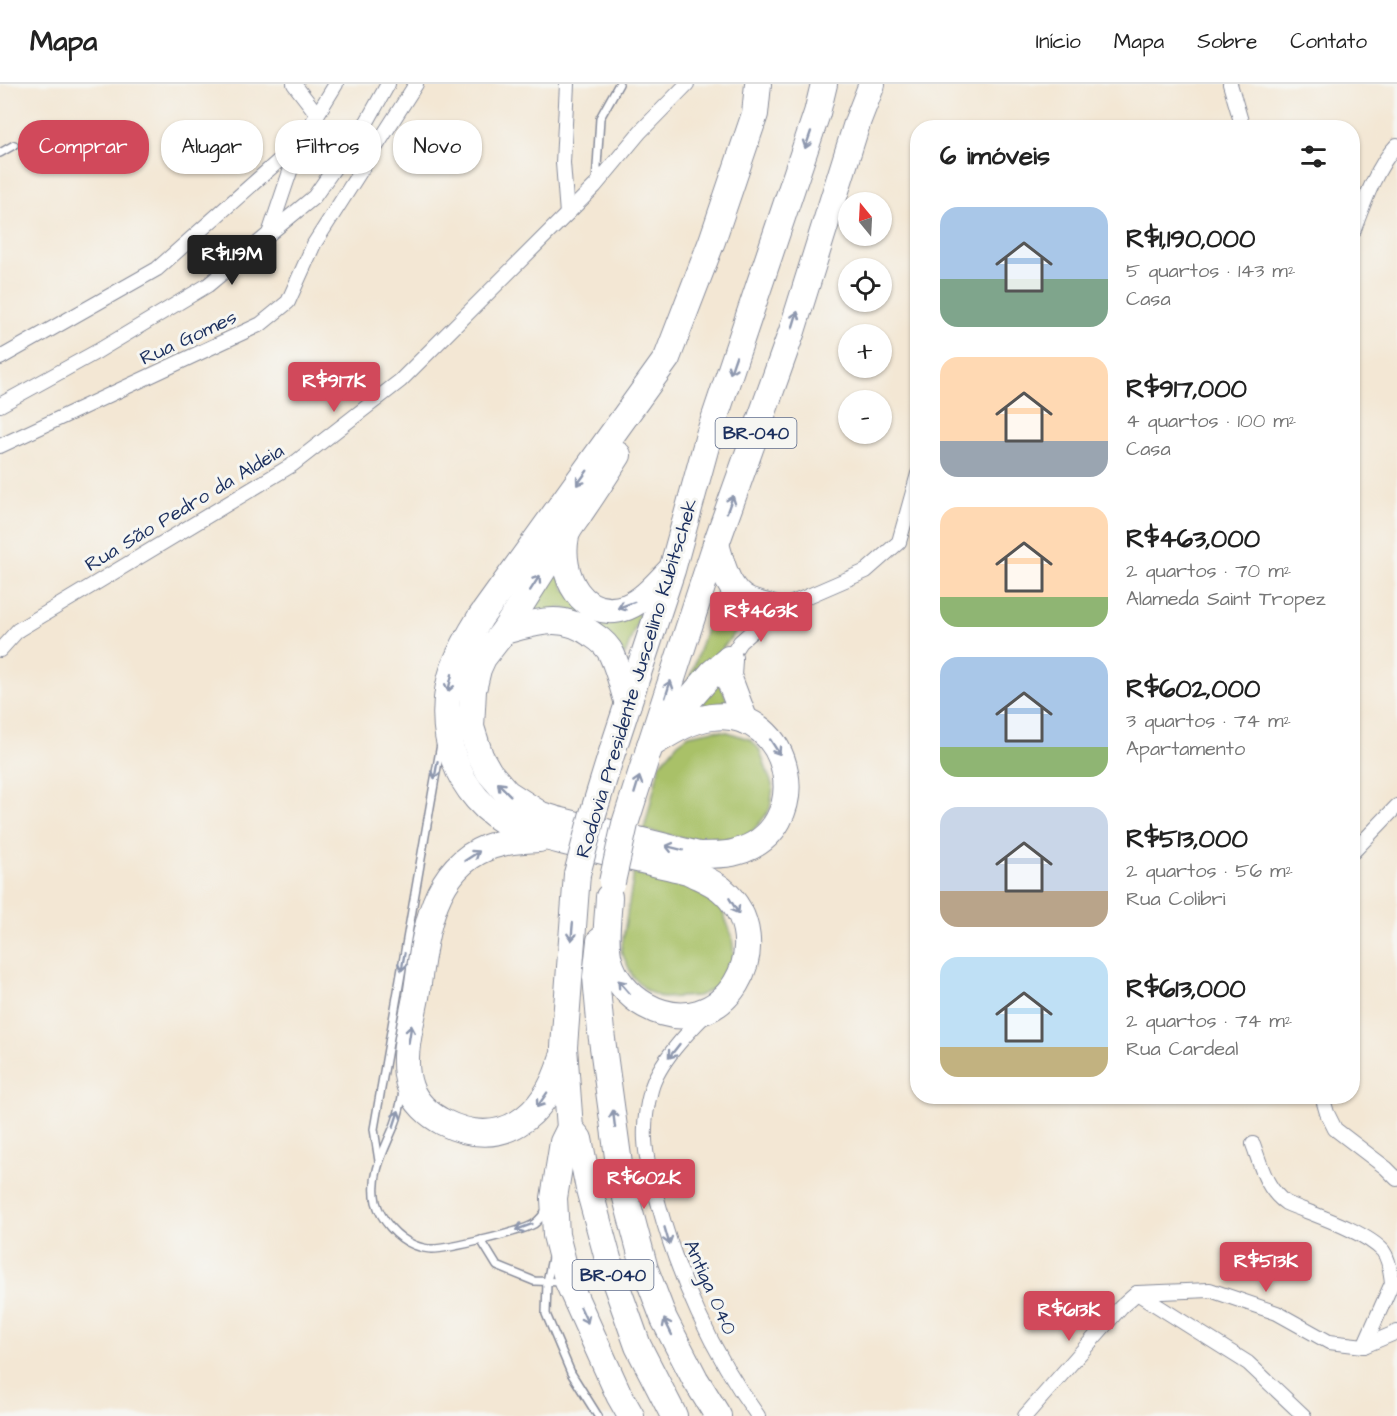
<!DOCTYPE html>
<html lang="pt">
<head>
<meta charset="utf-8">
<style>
	body { margin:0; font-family:"Architects Daughter",sans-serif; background:#f2f2f2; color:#222; height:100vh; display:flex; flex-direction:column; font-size:22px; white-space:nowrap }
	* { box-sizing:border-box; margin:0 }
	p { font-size:20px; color:#767676 }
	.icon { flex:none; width:33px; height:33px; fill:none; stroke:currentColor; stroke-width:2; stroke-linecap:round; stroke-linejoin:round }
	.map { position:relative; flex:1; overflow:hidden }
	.drawer { position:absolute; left:910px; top:36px; width:450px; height:984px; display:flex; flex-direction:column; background:#fff; border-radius:24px; box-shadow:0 2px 4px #0004 }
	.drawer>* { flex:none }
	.top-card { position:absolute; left:18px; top:36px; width:570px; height:54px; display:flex; gap:12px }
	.needle { width:39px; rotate:342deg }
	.fabs { position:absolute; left:838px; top:108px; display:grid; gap:12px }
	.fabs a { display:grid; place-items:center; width:54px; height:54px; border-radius:50%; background:#fff; box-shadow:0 2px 4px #0004; font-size:30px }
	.price { position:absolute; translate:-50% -51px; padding:0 14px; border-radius:6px; background:#d1495b; color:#fff; font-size:20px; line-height:39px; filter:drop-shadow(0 2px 3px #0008) }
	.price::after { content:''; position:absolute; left:50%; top:36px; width:18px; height:14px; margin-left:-9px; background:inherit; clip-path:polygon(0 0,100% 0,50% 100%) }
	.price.active { background:#222; color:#fff }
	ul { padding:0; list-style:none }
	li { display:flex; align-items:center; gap:18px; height:150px; padding:0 30px }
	li span { display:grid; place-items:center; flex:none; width:168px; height:120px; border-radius:18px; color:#555 }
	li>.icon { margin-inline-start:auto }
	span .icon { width:72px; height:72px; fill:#fffc; stroke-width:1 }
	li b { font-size:26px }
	h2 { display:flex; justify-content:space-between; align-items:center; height:72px; padding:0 30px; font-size:26px }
	.chip { padding:0 21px; border-radius:24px; background:#fff; box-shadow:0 2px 4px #0004; font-size:21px; line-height:54px }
	.chip.active { background:#d1495b; color:#fff }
	header { display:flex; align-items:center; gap:36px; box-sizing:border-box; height:84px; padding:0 30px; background:#fff; border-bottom:2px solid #e0e0e0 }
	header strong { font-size:28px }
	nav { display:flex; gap:33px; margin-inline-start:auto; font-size:21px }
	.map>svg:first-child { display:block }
	.green { fill:#a9c167; stroke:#627862; stroke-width:1.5 }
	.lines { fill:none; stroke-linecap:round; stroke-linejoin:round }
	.service-casing { stroke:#878b99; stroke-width:10 }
	.minor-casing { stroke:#878b99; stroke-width:16 }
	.motorway-casing { stroke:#878b99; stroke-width:28 }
	.service { stroke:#fff; stroke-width:7 }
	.minor { stroke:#fff; stroke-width:14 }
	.motorway { stroke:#fff; stroke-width:26 }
	.motorway-bridge-casing { stroke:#878b99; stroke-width:28; stroke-linecap:butt }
	.motorway-bridge { stroke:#fff; stroke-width:26 }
	.oneway { stroke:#8d97ae }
	.labels { text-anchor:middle; stroke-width:6; stroke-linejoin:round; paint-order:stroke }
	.shield { fill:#f6f6f2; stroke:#5d6b8a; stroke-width:1.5 }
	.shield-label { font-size:18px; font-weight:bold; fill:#1b2f5e }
	.street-label { font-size:20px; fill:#1b2f5e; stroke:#f6f6f2 }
</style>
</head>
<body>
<header>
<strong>Mapa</strong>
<nav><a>Início</a><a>Mapa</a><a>Sobre</a><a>Contato</a></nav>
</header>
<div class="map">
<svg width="1397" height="1332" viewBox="0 0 1397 1332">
	<rect width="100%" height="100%" fill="#f6f6f2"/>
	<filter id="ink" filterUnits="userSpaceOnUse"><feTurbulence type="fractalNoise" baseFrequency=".0167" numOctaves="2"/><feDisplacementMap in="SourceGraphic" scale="12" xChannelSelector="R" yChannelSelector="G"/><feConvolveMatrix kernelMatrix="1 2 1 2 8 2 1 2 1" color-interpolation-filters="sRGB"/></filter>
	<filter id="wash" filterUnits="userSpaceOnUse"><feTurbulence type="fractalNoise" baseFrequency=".008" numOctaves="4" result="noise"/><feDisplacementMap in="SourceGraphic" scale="24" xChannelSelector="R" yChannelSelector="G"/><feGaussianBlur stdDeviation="1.35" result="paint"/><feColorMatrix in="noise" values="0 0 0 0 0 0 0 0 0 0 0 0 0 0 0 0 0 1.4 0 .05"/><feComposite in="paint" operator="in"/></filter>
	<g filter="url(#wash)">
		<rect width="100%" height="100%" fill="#f3e7d4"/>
		<g class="green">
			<polygon points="559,480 564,505 640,530 625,571 582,530 562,524 525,529"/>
			<polygon points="720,503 750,530 688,607 686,606"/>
			<polygon points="719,593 729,623 693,625"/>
			<polygon points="714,646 728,648 751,656 759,665 773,703 770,725 763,735 750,750 711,760 644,746 660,680 678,659 689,651"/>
			<polygon points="634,789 674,798 709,811 720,820 732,852 734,874 728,891 717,903 698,912 662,914 647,907 633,893 621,867"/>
		</g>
	</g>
	<g filter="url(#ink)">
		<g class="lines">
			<defs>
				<g id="service">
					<polyline points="0,69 14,61"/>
					<polyline points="596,99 600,34 619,0"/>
					<path d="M 403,1008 C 401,1019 399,1030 395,1040 C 385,1065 370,1089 376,1118 C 381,1136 397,1154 414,1161 C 419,1163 427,1165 432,1165 C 449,1165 520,1148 534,1140 C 539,1136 543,1132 546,1126"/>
					<polyline points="379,1077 374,1045 441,660"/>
					<polyline points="481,1156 497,1182 534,1197 563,1198"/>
					<polyline points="552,1174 547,1198 546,1230 571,1289 598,1332"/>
				</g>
				<g id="minor">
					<polyline points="294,0 317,30"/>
					<polyline points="1230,0 1243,44"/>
					<polyline points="567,130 563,79 567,0"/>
					<path d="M 1353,148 C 1363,121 1377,81 1397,61"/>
					<polyline points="269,150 300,58"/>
					<polyline points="0,274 157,185 301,57 336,0"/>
					<polyline points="0,321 98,267 208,201 269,150 314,113 368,36 388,0"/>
					<polyline points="0,362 261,240 288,218 314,160 416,0"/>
					<polyline points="0,566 18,546 292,381 400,297 595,102 640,48 687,0"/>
					<polyline points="729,575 740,558 776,526 866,487 899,458 918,390"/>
					<polyline points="1353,768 1397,722"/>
					<path d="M 707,929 C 688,948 658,979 651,1006 C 647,1021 644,1040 645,1056 C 646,1076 652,1098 658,1118 C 678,1193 712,1269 758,1332"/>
					<polyline points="1322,1012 1327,1029 1335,1045 1386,1084 1397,1095"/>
					<path d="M 1253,1060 C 1261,1082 1266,1105 1286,1119 C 1312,1130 1365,1147 1383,1167 C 1389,1175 1391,1189 1392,1199 L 1364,1262"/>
					<polyline points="1137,1209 1210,1206 1277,1229 1329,1258 1364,1262 1397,1248"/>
					<polyline points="1137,1209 1248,1279 1304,1332"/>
					<polyline points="1025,1332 1121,1223 1137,1209"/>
				</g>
				<g id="motorway">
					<path d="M 618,371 C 606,390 593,410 580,429 C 576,436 568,444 566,452 C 558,490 582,539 627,523 C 644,516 657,500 669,488"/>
					<path d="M 566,450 L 504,547 L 483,574 L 478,585 L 473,606 L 471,643 L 480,672 L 489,688 L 507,709 L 541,731 L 554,735 L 699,771 C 711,770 724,772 736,768 C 818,746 793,622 712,633 C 689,636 670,649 650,661"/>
					<path d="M 716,460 C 722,480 727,507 748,517 C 757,521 767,522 776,526"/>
					<path d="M 504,547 C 538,538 562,528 593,551 C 601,556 608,562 612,571 C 619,586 623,604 628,620"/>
					<polyline points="729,575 728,592 745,637"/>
					<polyline points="662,647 713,588 729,575"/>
					<polyline points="613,665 672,486 709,351 817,29 824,0"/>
					<polyline points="648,668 716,460 792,247 858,36 872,0"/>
					<path d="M 539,755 C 521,756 503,757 486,764 C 428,787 424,861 416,913 C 411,941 400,975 410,1003 C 415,1018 429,1031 443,1038 C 502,1068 545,1032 562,975"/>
					<polyline points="577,790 564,963 570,1044 579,1055 589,1105 611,1186 638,1262 674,1332"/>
					<path d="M 609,813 C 608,833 604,857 609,876 C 614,895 629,912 645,921 C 723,965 784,858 721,805 C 711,797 699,793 688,787 C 653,779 617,770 581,762 C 559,756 536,752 515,743 C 455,715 433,644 454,583 C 461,566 470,550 480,534 L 667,274 L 712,157 L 755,30 L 758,0"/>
					<polyline points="600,857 596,893 601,948 621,1095 645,1185 664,1235 695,1295 718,1332"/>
					<polyline points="570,1044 563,1058 554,1114 556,1151 568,1198 619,1311 631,1332"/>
				</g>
			</defs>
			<use href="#service" class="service-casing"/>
			<use href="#minor" class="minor-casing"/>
			<use href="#motorway" class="motorway-casing"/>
			<use href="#service" class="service"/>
			<use href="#minor" class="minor"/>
			<use href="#motorway" class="motorway"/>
			<defs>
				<g id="motorway-bridge">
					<polyline points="577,790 592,733 613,665"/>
					<polyline points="612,798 625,740 646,674"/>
				</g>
			</defs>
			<use href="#motorway-bridge" class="motorway-bridge-casing"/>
			<use href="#motorway-bridge" class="motorway-bridge"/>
		</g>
		<defs><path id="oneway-shaft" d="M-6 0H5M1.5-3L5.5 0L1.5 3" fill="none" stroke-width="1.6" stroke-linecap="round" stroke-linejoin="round" transform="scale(1.5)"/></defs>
		<g class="oneway">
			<use href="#oneway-shaft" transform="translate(808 56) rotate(109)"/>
			<use href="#oneway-shaft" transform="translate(795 236) rotate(-73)"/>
			<use href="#oneway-shaft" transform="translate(733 281) rotate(109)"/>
			<use href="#oneway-shaft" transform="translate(582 394) rotate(126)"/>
			<use href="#oneway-shaft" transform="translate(730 420) rotate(-70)"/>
			<use href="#oneway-shaft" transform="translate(535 499) rotate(-57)"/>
			<use href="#oneway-shaft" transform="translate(626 521) rotate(160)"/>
			<use href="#oneway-shaft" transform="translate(450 599) rotate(103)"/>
			<use href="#oneway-shaft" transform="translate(668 605) rotate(-72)"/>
			<use href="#oneway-shaft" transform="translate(775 663) rotate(57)"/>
			<use href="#oneway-shaft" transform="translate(436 686) rotate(100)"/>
			<use href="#oneway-shaft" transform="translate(637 701) rotate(-73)"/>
			<use href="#oneway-shaft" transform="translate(504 705) rotate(-135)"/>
			<use href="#oneway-shaft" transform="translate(674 764) rotate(-166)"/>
			<use href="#oneway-shaft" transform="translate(472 772) rotate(-33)"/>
			<use href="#oneway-shaft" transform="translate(734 822) rotate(59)"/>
			<use href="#oneway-shaft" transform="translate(572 848) rotate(95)"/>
			<use href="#oneway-shaft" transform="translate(403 878) rotate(100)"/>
			<use href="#oneway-shaft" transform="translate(624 903) rotate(-131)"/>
			<use href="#oneway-shaft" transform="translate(410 950) rotate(-81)"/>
			<use href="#oneway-shaft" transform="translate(674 967) rotate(128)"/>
			<use href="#oneway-shaft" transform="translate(542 1016) rotate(125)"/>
			<use href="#oneway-shaft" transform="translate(396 1035) rotate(-72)"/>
			<use href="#oneway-shaft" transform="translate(614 1035) rotate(-97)"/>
			<use href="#oneway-shaft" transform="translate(524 1143) rotate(160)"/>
			<use href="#oneway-shaft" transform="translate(667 1152) rotate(74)"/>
			<use href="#oneway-shaft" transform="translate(584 1231) rotate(65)"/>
			<use href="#oneway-shaft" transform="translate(668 1243) rotate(-116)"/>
		</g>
	</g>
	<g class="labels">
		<g class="shield">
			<rect x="715.5" y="334" width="81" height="30" rx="4.5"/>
			<rect x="572.5" y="1176" width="81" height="30" rx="4.5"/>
		</g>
		<g class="shield-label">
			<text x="756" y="355">BR-040</text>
			<text x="613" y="1197">BR-040</text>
		</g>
		<g class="street-label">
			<text transform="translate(188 253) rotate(-25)" y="7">Rua Gomes</text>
			<text transform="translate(184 423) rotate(-31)" y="7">Rua São Pedro da Aldeia</text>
			<text transform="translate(636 594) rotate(-73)" y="7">Rodovia Presidente Juscelino Kubitschek</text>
			<text transform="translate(711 1203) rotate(66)" y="7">Antiga 040</text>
		</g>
	</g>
</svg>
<div class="fabs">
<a><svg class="needle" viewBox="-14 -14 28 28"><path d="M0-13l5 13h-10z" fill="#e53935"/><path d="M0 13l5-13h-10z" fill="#767676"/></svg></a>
<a><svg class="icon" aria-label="locate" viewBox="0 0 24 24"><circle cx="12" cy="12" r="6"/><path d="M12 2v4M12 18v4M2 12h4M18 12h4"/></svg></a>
<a>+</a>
<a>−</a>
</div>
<b class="price active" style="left:232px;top:202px">R$1.19M</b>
<b class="price" style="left:334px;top:329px">R$917K</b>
<b class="price" style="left:761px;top:559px">R$463K</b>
<b class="price" style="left:644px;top:1126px">R$602K</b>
<b class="price" style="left:1266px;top:1209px">R$513K</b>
<b class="price" style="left:1069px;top:1258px">R$613K</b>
<div class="top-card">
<a class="chip active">Comprar</a>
<a class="chip">Alugar</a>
<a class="chip">Filtros</a>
<a class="chip">Novo</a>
</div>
<section class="drawer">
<h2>6 imóveis<svg class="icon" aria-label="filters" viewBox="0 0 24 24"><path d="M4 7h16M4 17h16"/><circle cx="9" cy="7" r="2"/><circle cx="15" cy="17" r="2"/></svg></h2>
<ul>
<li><span style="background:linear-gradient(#a9c7e8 60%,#7fa58c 0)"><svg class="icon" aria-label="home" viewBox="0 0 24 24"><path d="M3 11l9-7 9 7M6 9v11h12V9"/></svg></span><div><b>R$1,190,000</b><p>5 quartos · 143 m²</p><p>Casa</p></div></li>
<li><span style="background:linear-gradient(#ffd9b3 70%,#9aa5b1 0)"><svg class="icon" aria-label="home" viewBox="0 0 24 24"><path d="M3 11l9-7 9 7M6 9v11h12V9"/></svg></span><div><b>R$917,000</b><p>4 quartos · 100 m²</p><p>Casa</p></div></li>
<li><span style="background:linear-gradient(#ffd9b3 75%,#8fb573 0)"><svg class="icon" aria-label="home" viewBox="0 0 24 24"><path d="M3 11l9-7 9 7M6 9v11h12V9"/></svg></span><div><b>R$463,000</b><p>2 quartos · 70 m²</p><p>Alameda Saint Tropez</p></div></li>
<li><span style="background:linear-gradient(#a9c7e8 75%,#8fb573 0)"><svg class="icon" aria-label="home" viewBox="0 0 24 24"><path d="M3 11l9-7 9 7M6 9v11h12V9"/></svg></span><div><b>R$602,000</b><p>3 quartos · 74 m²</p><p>Apartamento</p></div></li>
<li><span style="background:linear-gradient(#c9d6e8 70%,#b9a48a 0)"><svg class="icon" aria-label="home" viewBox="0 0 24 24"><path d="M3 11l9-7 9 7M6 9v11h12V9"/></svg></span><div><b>R$513,000</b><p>2 quartos · 56 m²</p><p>Rua Colibri</p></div></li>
<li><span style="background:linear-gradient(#bfe0f5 75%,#c2b280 0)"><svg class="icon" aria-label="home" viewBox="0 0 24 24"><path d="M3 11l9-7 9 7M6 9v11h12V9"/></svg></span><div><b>R$613,000</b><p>2 quartos · 74 m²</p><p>Rua Cardeal</p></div></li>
</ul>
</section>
</div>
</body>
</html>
